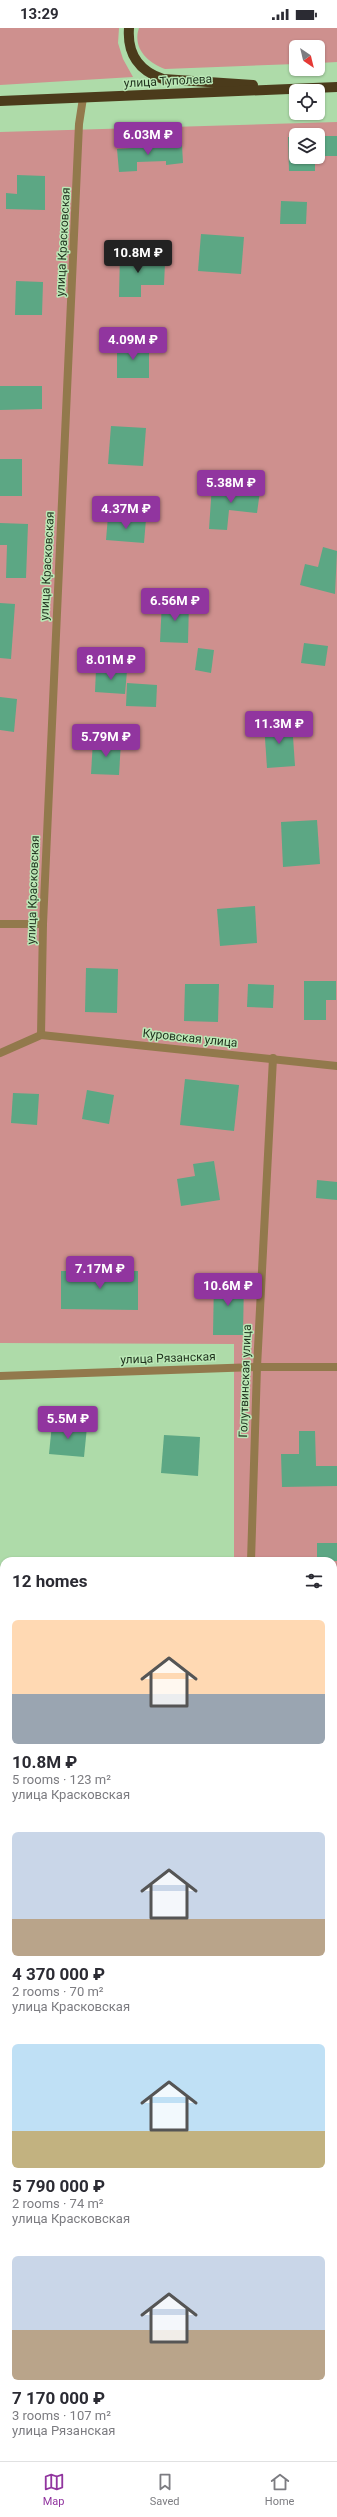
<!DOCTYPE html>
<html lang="en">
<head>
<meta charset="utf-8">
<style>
	body { margin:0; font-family:Roboto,sans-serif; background:#f2f2f3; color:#2b2b33; height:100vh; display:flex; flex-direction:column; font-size:15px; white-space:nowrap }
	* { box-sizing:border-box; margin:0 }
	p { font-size:13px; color:#7c7c81 }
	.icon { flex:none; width:22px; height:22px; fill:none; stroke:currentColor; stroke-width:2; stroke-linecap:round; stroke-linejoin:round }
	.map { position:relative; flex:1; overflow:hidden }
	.drawer { position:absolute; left:0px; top:1529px; width:337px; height:904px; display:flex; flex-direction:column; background:#fff; border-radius:12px 12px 0 0; box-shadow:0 1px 3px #0004 }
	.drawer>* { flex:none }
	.needle { width:26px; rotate:145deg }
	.fabs { position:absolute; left:289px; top:12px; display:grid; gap:8px }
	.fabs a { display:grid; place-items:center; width:36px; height:36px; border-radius:6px; background:#fff; box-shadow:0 1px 3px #0004; font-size:20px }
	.price { position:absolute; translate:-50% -34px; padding:0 9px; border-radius:4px; background:#91359f; color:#fff; font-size:13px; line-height:26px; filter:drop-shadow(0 1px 2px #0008) }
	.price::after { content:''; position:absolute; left:50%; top:24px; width:12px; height:9px; margin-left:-6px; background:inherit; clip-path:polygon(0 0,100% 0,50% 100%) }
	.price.active { background:#222; color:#fff }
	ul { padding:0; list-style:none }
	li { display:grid; align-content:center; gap:8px; height:212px; padding:0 12px }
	li span { display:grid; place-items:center; height:124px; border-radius:6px; color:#555 }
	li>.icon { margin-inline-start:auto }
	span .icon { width:72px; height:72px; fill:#fffc; stroke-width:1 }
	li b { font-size:17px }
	h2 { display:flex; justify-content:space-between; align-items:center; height:48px; padding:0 12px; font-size:17px }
	.status { display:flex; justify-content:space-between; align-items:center; height:28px; padding:0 20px; background:#fff; direction:ltr }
	.status svg { height:11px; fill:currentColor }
	.tabs { display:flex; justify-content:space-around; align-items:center; height:56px; border-top:1px solid #e1e1e2; background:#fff; font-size:11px; color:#7c7c81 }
	.tabs a { display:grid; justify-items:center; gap:2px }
	.tabs .active { color:#91359f }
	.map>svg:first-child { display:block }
	.green { fill:#ce908e; fill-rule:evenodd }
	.water { fill:#5dc0c7; stroke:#4a9594 }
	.building { fill:#5ca784 }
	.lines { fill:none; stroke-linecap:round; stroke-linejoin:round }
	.street { stroke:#92794c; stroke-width:8 }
	.primary { stroke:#4b3b1b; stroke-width:10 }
	.labels { text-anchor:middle; stroke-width:3; stroke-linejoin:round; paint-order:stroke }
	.street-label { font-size:12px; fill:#1f311d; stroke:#bbe8b6 }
</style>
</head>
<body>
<div class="status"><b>13:29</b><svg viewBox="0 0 49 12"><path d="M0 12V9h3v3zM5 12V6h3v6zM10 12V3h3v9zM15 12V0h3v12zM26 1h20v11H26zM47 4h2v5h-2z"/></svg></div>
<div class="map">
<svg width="337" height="2433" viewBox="0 0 337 2433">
	<rect width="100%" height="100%" fill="#aedba9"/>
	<g class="green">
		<polygon points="0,0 119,0 118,15 123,31 133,49 0,57"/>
		<path d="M 139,0 L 337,0 L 337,34 L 318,35 L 318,19 L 296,19 L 296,36 L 165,41 C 148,35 132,20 139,0 Z"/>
		<path d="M 337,94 L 337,1903 L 333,1903 L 333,1533 L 234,1533 L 234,1316 L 0,1315 L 0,104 ZM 296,107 L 318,107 L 318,129 L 296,129 Z"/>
		<rect x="0" y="2028" width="4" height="289"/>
	</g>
	<polygon class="water" points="0,2317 4,2317 4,2429 333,2429 333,2374 337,2376 337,2433 0,2433"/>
	<g class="building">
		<rect x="318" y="108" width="19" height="20"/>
		<polygon points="288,109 296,109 296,129 315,129 315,143 289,143"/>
		<polygon points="182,117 183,135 166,137 166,133 137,134 137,143 119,144 117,121"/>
		<polygon points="17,147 45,148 45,182 6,181 6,165 17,166"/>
		<polygon points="281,173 307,174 306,196 280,196"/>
		<polygon points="201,206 244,209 241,246 198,243"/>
		<polygon points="120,225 147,226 147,235 165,235 164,257 141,257 141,269 119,269"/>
		<polygon points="16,253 43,254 42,287 15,287"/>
		<polygon points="117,315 149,316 149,350 117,350"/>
		<polygon points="0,358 42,358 42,381 0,382"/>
		<polygon points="111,398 146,400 143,438 108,436"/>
		<rect x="0" y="431" width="22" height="37"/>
		<polygon points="212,457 260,463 257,485 229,482 227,502 209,501"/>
		<polygon points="108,488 146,491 144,515 106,512"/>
		<polygon points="0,495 28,496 26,550 6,550 7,517 0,517"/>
		<polygon points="323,519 337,523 335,566 300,557 305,536 318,539"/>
		<polygon points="162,573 189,574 188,615 160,614"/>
		<polygon points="0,575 15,576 11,631 0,630"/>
		<polygon points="304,615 328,618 325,638 301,635"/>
		<polygon points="198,620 214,622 211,645 195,642"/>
		<polygon points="96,641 127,643 125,666 95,664"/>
		<polygon points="127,655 157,657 156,679 126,678"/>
		<polygon points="0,669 17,671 14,704 0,702"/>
		<polygon points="292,694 295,738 267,740 264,695"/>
		<polygon points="93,713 121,714 119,747 91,746"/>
		<polygon points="317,792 320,836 283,839 281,794"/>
		<polygon points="255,878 257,915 220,918 217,881"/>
		<polygon points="86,940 118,941 117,985 85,984"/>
		<polygon points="304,953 336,953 336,972 326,972 326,992 304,992"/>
		<polygon points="185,956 219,956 218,994 184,993"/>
		<polygon points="248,956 274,957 273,980 247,979"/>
		<polygon points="185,1051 239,1057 234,1103 180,1097"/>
		<polygon points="87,1062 114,1067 109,1096 82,1091"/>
		<polygon points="13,1065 39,1066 37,1097 11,1095"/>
		<polygon points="214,1133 220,1172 181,1178 177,1151 195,1148 193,1136"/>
		<polygon points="317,1152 337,1154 337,1172 316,1170"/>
		<polygon points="61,1243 138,1243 138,1282 61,1281"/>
		<polygon points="214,1251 244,1252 243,1307 213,1307"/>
		<polygon points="52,1396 87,1399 84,1429 49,1426"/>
		<polygon points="299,1403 315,1403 316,1438 337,1438 337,1458 282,1459 281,1426 299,1426"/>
		<polygon points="164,1407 200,1409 198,1448 161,1445"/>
		<rect x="317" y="1515" width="20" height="18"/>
	</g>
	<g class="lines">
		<g class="street">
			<polyline points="0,896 43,896"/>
			<polyline points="41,1007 43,896 79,96 83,70"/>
			<polyline points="0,1025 41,1007 337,1038"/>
			<polyline points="0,1348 257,1339 337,1339"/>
			<polyline points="251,1533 257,1339 273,1030"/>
			<polyline points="0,2003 4,2002"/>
			<polyline points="333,2013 337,2013"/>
		</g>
		<g class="primary">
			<path d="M 129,0 C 127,26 139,43 163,51 L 253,57"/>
			<polyline points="0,73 337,59"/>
		</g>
	</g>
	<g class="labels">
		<g class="street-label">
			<text transform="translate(168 53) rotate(-3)" y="4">улица Туполева</text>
			<text transform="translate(63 214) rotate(-87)" y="4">улица Красковская</text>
			<text transform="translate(47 538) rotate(-87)" y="4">улица Красковская</text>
			<text transform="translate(33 862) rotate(-88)" y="4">улица Красковская</text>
			<text transform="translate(190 1010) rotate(6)" y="4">Куровская улица</text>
			<text transform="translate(168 1330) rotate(-2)" y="4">улица Рязанская</text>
			<text transform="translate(245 1353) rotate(-88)" y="4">Голутвинская улица</text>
		</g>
	</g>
</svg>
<div class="fabs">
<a><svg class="needle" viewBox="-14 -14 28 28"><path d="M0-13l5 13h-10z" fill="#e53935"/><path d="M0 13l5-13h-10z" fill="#7c7c81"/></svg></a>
<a><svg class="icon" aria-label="locate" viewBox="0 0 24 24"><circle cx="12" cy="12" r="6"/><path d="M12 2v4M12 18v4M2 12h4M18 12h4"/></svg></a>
<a><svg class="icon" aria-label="layers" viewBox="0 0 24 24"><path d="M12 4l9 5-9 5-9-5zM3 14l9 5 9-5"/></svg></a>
</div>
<b class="price" style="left:148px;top:128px">6.03M ₽</b>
<b class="price active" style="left:138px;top:246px">10.8M ₽</b>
<b class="price" style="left:133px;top:333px">4.09M ₽</b>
<b class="price" style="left:231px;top:476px">5.38M ₽</b>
<b class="price" style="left:126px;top:502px">4.37M ₽</b>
<b class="price" style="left:175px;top:594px">6.56M ₽</b>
<b class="price" style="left:111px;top:653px">8.01M ₽</b>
<b class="price" style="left:279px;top:717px">11.3M ₽</b>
<b class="price" style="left:106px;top:730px">5.79M ₽</b>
<b class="price" style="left:100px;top:1262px">7.17M ₽</b>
<b class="price" style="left:228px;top:1279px">10.6M ₽</b>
<b class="price" style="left:68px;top:1412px">5.5M ₽</b>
<section class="drawer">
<h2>12 homes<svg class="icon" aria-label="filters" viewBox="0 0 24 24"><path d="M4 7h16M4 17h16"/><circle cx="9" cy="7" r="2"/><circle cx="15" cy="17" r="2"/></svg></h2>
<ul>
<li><span style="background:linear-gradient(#ffd9b3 60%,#9aa5b1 0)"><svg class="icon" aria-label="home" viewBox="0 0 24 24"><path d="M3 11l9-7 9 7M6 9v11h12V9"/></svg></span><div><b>10.8M ₽</b><p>5 rooms · 123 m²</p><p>улица Красковская</p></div></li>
<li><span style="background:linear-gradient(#c9d6e8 70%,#b9a48a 0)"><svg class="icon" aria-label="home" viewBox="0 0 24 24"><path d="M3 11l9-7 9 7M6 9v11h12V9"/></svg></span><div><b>4 370 000 ₽</b><p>2 rooms · 70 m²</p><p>улица Красковская</p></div></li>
<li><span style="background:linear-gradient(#bfe0f5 70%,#c2b280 0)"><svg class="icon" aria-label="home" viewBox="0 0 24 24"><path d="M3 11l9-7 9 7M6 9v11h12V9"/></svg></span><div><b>5 790 000 ₽</b><p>2 rooms · 74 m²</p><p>улица Красковская</p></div></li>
<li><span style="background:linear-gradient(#c9d6e8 60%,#b9a48a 0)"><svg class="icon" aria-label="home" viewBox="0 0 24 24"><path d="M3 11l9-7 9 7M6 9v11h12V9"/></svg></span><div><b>7 170 000 ₽</b><p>3 rooms · 107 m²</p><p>улица Рязанская</p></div></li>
</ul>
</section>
</div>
<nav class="tabs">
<a class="active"><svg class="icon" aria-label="map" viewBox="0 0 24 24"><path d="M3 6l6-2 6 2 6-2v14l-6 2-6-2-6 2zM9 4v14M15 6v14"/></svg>Map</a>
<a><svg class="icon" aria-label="saved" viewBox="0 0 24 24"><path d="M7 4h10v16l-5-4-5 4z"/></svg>Saved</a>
<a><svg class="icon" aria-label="home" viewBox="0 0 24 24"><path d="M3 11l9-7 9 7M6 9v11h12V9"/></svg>Home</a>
</nav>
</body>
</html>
